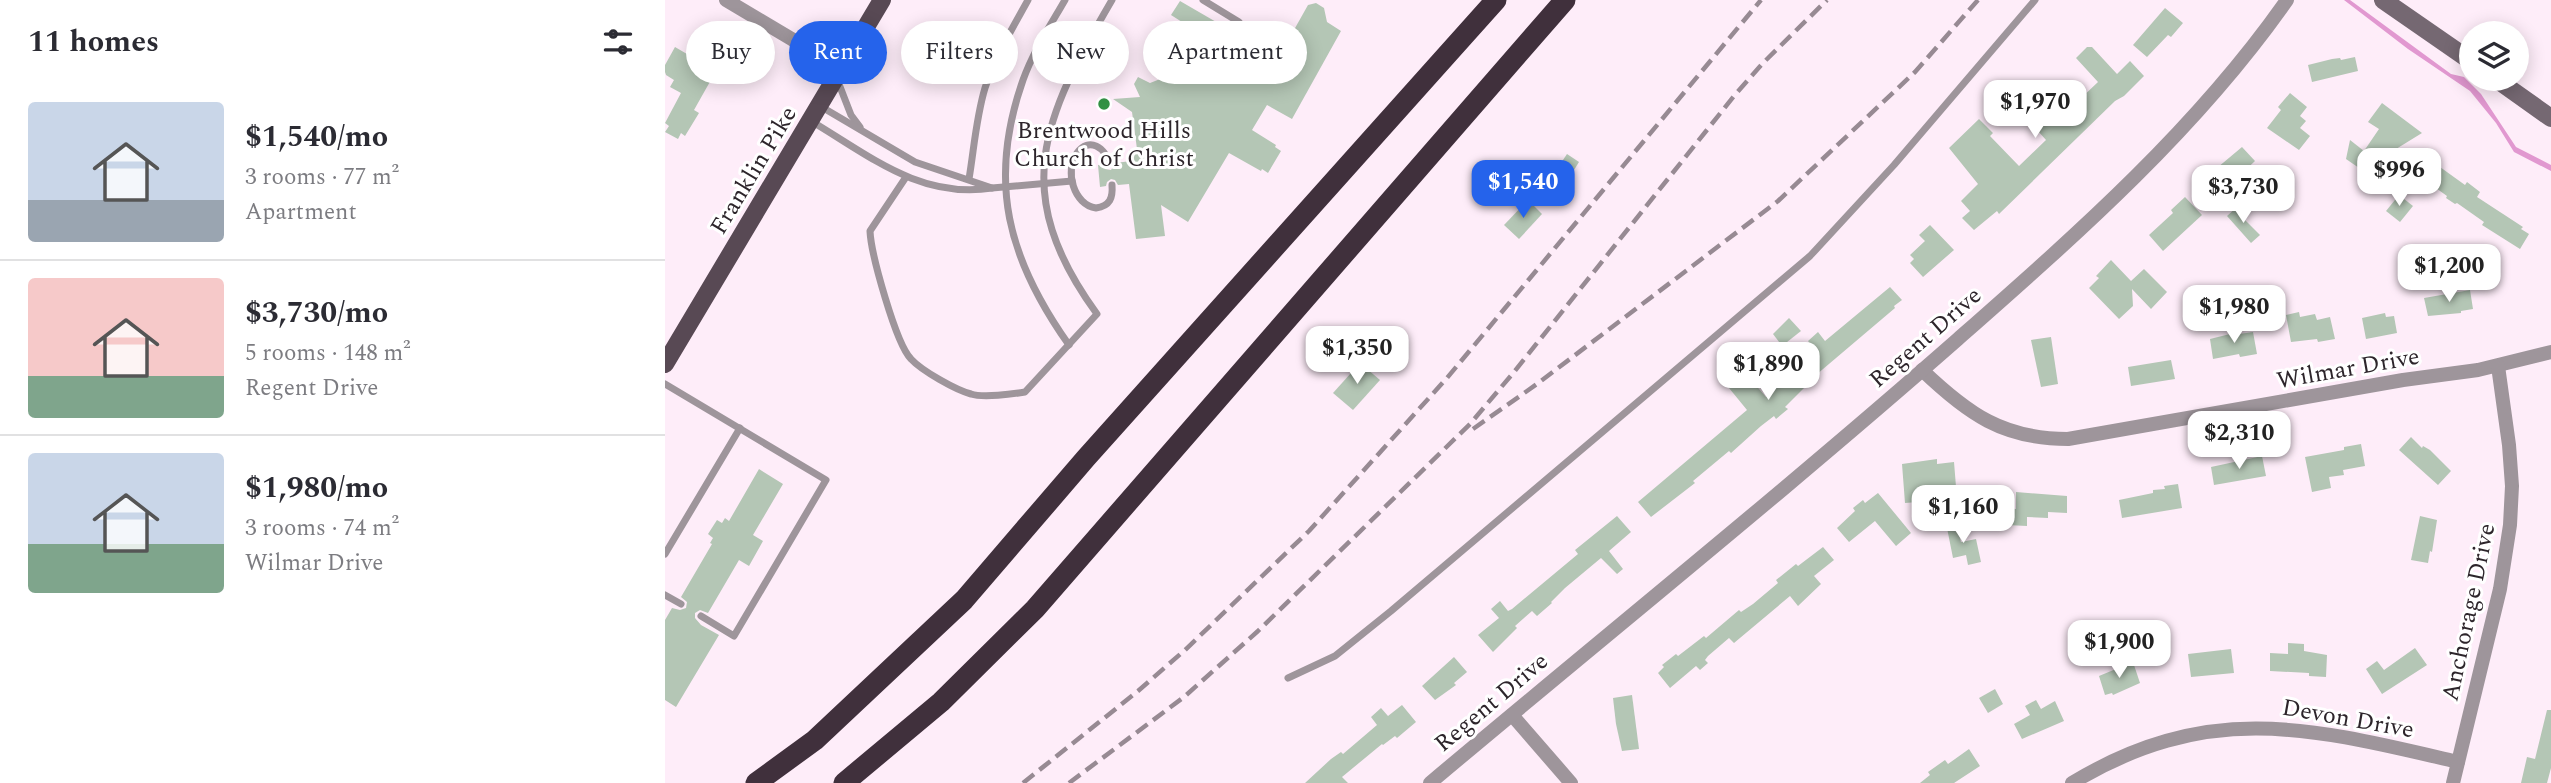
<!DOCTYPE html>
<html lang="en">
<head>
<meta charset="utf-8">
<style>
	body { margin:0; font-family:Spectral,serif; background:#f2f2f3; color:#2b2b33; height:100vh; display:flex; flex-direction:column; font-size:26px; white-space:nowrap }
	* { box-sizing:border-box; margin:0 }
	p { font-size:23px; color:#7c7c81 }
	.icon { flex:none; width:38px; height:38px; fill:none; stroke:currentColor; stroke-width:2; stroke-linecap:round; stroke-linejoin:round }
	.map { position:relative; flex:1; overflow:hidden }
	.panel { display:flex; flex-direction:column; background:#fff; width:665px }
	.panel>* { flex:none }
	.top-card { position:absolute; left:21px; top:21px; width:665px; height:63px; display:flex; gap:14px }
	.buttons { position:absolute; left:1794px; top:21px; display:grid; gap:14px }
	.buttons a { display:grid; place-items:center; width:70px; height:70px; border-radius:50%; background:#fff; box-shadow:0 4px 18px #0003; font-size:35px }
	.price { position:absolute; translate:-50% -60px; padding:0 16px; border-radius:14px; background:#fff; color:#222; font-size:23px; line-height:46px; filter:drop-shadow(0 2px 4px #0008) }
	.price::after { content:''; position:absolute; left:50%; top:42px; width:21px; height:16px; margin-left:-10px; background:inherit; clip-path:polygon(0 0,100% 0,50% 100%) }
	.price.selected { background:#2563eb; color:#fff }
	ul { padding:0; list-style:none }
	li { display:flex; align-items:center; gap:21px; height:175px; padding:0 28px }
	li+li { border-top:2px solid #e1e1e2 }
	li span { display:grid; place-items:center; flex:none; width:196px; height:140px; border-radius:7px; color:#555 }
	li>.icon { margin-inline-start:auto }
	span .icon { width:84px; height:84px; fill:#fffc; stroke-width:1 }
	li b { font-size:30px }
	h2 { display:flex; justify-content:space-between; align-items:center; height:84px; padding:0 28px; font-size:30px }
	.chip { padding:0 24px; border-radius:32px; background:#fff; box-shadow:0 4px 18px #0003; font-size:24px; line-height:63px }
	.chip.selected { background:#2563eb; color:#fff }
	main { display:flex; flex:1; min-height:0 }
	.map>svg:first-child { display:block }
	.water { fill:#e198d0 }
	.building { fill:#b4c6b5 }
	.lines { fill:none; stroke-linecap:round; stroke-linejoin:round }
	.lane { stroke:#9e959b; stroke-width:7 }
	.street { stroke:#9e959b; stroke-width:14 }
	.secondary { stroke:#756872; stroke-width:18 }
	.primary { stroke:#584954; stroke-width:18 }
	.highway { stroke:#40303c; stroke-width:21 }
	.rail { stroke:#978a93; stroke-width:4.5; stroke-dasharray:14 7; stroke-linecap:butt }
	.poi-dot { fill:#329144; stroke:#fff; stroke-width:2.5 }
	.labels { text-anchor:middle; stroke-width:6; stroke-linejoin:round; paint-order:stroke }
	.poi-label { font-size:24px; fill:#2d252b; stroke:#fff }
	.street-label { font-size:24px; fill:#2d252b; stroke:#fff }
</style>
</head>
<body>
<main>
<section class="panel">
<h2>11 homes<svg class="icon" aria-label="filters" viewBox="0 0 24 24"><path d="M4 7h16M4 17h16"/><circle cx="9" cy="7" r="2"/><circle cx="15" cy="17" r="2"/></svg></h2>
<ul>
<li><span style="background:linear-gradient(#c9d6e8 70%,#9aa5b1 0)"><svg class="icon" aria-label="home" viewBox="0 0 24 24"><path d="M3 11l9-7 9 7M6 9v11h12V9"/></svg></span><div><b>$1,540/mo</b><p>3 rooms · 77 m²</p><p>Apartment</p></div></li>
<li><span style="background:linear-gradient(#f6c9c9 70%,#7fa58c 0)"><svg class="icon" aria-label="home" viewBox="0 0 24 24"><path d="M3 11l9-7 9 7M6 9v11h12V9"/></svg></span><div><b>$3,730/mo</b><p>5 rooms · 148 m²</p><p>Regent Drive</p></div></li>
<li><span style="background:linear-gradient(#c9d6e8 65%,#7fa58c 0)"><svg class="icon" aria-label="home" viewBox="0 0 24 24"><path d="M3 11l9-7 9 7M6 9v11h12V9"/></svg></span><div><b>$1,980/mo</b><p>3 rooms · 74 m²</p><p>Wilmar Drive</p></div></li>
</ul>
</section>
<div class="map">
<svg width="1886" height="783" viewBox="0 0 1886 783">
	<rect width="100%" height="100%" fill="#feedf9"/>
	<polygon class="water" points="1679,0 1685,0 1786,74 1799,77 1816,94 1851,147 1886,165 1886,171 1849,152 1831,123 1805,91 1743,49"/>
	<g class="building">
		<polygon points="515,1 596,48 625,37 643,5 651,3 659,8 662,22 676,31 627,119 602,105 587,130 611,145 610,147 616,151 603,173 597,169 596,171 564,153 523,222 496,205 500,236 471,239 464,184 453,185 450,180 446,179 442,182 441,186 435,187 433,165 438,165 440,169 446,170 450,163 466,161 464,150 472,149 467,112 448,99 475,97 469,84 473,77 485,83 513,72 510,65 520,47 514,28 517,22 506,15"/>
		<polygon points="1500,8 1518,23 1506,37 1503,35 1482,57 1468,45"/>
		<polygon points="10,47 51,71 29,110 34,113 20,136 16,133 13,139 0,132 4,126 0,123 16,93 5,87 9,80 1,75 0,72 0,65"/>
		<polygon points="1422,47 1427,47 1452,74 1465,61 1479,76 1459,96 1450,101 1334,214 1332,211 1309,230 1297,218 1305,211 1296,201 1313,184 1284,148 1314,119 1328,133 1325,136 1354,166 1381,140 1358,114 1359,113 1344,98 1352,90 1361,99 1365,95 1392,121 1433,82 1411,58"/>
		<polygon points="1690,57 1693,71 1647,82 1643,65 1667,59 1675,58 1676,60"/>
		<polygon points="1625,93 1642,107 1635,116 1641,121 1635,128 1645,136 1634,150 1602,128 1616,110 1613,107"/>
		<polygon points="1717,103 1757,133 1697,170 1681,159 1685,140 1699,151 1714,129 1703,122"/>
		<polygon points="1577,147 1590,161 1570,180 1575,184 1560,199 1540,178"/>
		<polygon points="902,154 914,162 899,186 886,178"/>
		<polygon points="1768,162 1800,185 1802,182 1815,192 1812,197 1858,227 1856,229 1864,234 1855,249 1817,225 1819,222 1792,203 1790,204 1781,198 1782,196 1757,178"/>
		<polygon points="1734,195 1748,206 1735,222 1721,211"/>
		<polygon points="1520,197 1537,215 1498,251 1484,235 1508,213 1506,210"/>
		<polygon points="863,200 877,214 854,239 839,225"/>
		<polygon points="1572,207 1581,217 1579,219 1595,235 1586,243 1562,216"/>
		<polygon points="1265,225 1289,250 1258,277 1245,263 1249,259 1245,255 1260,241 1254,235"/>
		<polygon points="1446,260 1466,281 1479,269 1502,292 1486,309 1467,289 1468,306 1454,319 1424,288 1434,278 1431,276"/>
		<polygon points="1225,287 1237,300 1229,306 1230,308 1138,386 1139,388 1120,407 1123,409 1111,419 1109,416 1096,426 1066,453 1064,451 1028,481 1030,483 986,517 973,502 1082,410 1064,388 1081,374 1101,397 1143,362 1140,358 1150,350 1143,341 1153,332 1160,341"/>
		<polygon points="1805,290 1808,309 1796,311 1796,313 1763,316 1759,298"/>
		<polygon points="1634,312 1635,317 1650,314 1652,320 1665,317 1670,339 1653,342 1652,339 1626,342 1621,315"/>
		<polygon points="1720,313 1721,317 1729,316 1732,333 1701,339 1697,318"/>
		<polygon points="1124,318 1136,331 1117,346 1108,334"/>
		<polygon points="1573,332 1574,334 1588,332 1592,354 1575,357 1574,354 1548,359 1545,339"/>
		<polygon points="1386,337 1393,384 1376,387 1366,340"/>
		<polygon points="1506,360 1510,379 1466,386 1463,367"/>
		<polygon points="695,363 715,380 688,410 668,393"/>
		<polygon points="1746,437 1757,448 1758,446 1765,450 1786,471 1773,485 1734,450"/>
		<polygon points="1696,444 1700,466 1678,470 1679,475 1664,477 1666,488 1647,492 1640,457 1679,450 1679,447"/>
		<polygon points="1597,456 1601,476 1549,485 1546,467"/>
		<polygon points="1272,459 1272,464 1289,462 1292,499 1240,503 1237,464"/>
		<polygon points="94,469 118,484 88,535 98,541 84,566 74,560 43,613 35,610 30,613 30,618 36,625 54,635 11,707 0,700 0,620 7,608 15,610 21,608 22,602 16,597 47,544 45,543 48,538 43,534 52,520 57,523 60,518 64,521"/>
		<polygon points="1513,484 1517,508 1457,518 1454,500 1488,493 1488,490 1500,489 1499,486"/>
		<polygon points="1351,492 1402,496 1402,513 1383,512 1383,518 1362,517 1362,526 1342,525 1342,508 1351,509"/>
		<polygon points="1213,493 1246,533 1231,546 1210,521 1184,542 1172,528 1190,511 1188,508 1198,500 1200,503"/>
		<polygon points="952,516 966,532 944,551 958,569 952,574 936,558 900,588 886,602 887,603 872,616 867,611 850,626 852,628 828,652 813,635 834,618 826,609 835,601 843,611 847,609 913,554 910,550"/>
		<polygon points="1755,516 1772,520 1767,552 1765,551 1763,563 1746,560"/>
		<polygon points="1291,521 1296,542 1311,539 1316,562 1303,565 1301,555 1288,558 1281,523"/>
		<polygon points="1158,547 1169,560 1149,576 1156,584 1133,606 1125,596 1069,643 1064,638 1043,656 1040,660 1043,663 1035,670 1031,666 1005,688 993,673 999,667 997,665 1011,654 1013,656 1039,636 1041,638 1074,610 1076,612 1088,604 1113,583 1111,580 1131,564 1133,566"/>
		<polygon points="1623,643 1639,644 1639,651 1662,655 1661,677 1644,676 1644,673 1605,671 1605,653 1623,654"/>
		<polygon points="1750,648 1762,665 1717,694 1701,669 1712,661 1719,670"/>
		<polygon points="1566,649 1569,673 1526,677 1523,654"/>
		<polygon points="789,657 802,672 789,683 791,685 770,700 757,686"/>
		<polygon points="1463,664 1464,666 1469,665 1475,683 1448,695 1447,693 1440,695 1434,676"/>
		<polygon points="1330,689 1338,704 1323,713 1314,698"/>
		<polygon points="967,695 974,749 957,751 951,724 948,698"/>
		<polygon points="1371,700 1376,709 1390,701 1399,721 1357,739 1349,724 1365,715 1360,706"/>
		<polygon points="737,705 751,722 732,738 730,736 718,745 717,744 677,777 683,783 640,783 666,759 676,752 678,754 712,725 706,717 716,708 723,716"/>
		<polygon points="1882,710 1886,710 1886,768 1882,783 1856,783 1862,757 1870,759"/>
		<polygon points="1304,749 1315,766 1289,783 1255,783 1265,775 1263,772 1280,760 1283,764"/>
	</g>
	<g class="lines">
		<g class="lane">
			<path d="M 400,0 C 385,26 368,52 358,80 C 322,182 343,259 404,345"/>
			<polyline points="538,0 574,22"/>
			<polyline points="172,79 186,115 195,127"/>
			<path d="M 146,121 C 205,156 255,199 327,188 L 250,162 L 155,106"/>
			<path d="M 444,164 C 441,148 424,136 412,153 C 399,171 409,205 431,208 C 445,206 448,198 447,185"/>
			<path d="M 241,177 L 205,231 C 206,254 231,344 246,359 C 257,371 291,390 306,394 C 318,398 348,394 360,392 L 432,314 C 343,192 378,118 447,0"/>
			<path d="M 304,179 C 309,149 311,118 320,88 C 330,57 347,29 363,0"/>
			<polyline points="327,188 407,181"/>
			<polyline points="0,384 161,480 69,636 36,616"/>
			<polyline points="0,554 75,428"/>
			<polyline points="0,595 16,604"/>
			<polyline points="623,678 670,656 726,611 1145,256 1229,165 1370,0"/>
		</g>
		<g class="street">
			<polyline points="61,0 177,69"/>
			<path d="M 1257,370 C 1303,414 1338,439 1403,439 L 1738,380 L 1813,370 L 1886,352"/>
			<polyline points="847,715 906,783"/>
			<path d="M 765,783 C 941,635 1120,491 1293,339 C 1411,235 1531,130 1622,0"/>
			<path d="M 1407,783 C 1545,700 1647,728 1793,762"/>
			<polyline points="1788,783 1835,589 1845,525 1847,486 1844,445 1833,366"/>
		</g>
		<g class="secondary">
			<polyline points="1718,0 1806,61"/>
			<polyline points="1831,79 1886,118"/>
		</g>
		<polyline class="primary" points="0,364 217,0"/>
		<g class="highway">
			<polyline points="91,783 150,740 299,600 421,458 831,0"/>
			<polyline points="179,783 276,702 370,609 900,0"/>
		</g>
		<g class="rail">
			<polyline points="808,429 872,384 1113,201 1250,72 1313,0"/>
			<polyline points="358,783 473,691 520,650 644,531 782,378 1096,0"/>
			<polyline points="404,783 519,697 593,631 805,424 849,372 1069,96 1098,63 1162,0"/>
		</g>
	</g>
	<circle class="poi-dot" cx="439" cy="104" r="7"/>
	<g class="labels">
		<g class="poi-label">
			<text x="439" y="138">Brentwood Hills<tspan x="439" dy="28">Church of Christ</tspan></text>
		</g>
		<g class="street-label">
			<text transform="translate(88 170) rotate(-59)" y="8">Franklin Pike</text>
			<text transform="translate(1260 337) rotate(-41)" y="8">Regent Drive</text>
			<text transform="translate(1683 368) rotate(-10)" y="8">Wilmar Drive</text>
			<text transform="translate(1803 612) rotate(-78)" y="8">Anchorage Drive</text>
			<text transform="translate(826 702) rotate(-40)" y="8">Regent Drive</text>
			<text transform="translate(1683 718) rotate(10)" y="8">Devon Drive</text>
		</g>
	</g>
</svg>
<div class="buttons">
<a><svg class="icon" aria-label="layers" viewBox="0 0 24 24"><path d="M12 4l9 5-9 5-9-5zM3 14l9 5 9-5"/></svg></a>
</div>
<b class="price" style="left:1370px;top:140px">$1,970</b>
<b class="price" style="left:1734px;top:208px">$996</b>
<b class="price selected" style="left:858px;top:220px">$1,540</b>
<b class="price" style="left:1578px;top:225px">$3,730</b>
<b class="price" style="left:1784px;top:304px">$1,200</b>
<b class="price" style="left:1569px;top:345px">$1,980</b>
<b class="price" style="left:692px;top:386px">$1,350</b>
<b class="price" style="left:1103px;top:402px">$1,890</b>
<b class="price" style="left:1574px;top:471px">$2,310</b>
<b class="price" style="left:1298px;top:545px">$1,160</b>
<b class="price" style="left:1454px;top:680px">$1,900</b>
<div class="top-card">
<a class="chip">Buy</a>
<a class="chip selected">Rent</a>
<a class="chip">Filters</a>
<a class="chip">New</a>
<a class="chip">Apartment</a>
</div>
</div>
</main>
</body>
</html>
